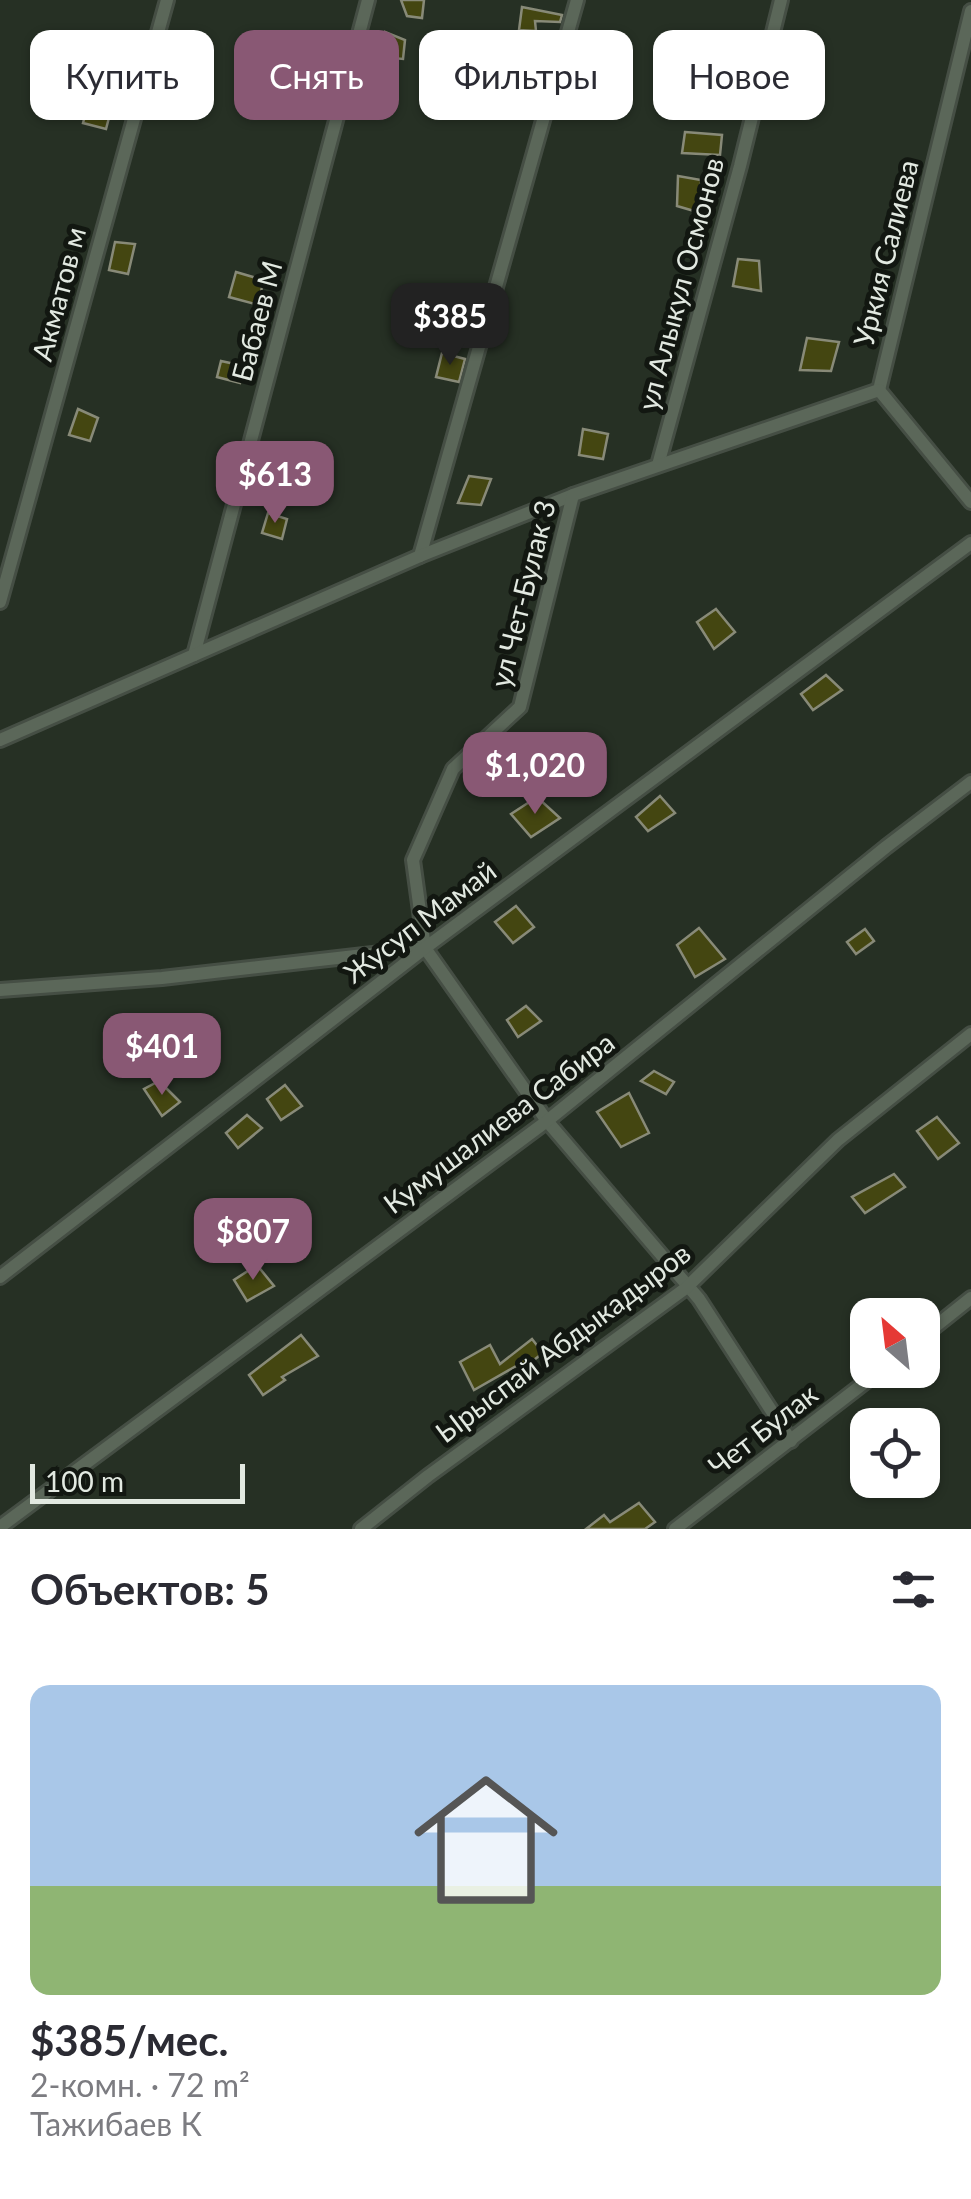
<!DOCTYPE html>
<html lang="ru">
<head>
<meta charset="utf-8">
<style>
	body { margin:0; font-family:Lato,sans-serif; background:#f2f2f3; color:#2b2b33; height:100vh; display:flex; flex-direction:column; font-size:38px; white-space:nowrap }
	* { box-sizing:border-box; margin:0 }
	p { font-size:32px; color:#7c7c81 }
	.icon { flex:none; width:55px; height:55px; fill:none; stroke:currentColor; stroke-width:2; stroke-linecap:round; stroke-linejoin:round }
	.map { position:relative; height:1529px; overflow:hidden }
	.details { display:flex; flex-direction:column; background:#fff; flex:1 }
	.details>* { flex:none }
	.hud { position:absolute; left:30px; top:30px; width:912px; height:90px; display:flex; gap:20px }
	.needle { width:65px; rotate:332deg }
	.controls { position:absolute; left:850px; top:1298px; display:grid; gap:20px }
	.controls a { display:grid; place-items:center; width:90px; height:90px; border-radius:20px; background:#fff; box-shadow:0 2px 8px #0004; font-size:50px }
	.scale { position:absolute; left:30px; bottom:25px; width:215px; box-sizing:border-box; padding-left:10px; border:5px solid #e2e9e1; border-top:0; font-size:28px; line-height:35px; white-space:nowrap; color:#e2e9e1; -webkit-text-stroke:8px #121711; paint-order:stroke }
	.price { position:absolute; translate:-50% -85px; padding:0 22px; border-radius:20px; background:#895874; color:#fff; font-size:32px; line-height:65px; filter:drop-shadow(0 2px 5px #0008) }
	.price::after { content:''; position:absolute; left:50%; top:60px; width:30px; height:22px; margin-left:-15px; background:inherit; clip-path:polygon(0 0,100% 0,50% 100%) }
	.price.active { background:#222; color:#fff }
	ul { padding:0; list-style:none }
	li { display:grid; align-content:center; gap:20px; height:530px; padding:0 30px }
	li+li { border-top:2px solid #e1e1e2 }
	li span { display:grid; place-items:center; height:310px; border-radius:20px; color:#555 }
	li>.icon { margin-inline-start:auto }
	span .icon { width:180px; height:180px; fill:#fffc; stroke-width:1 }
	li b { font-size:42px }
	h2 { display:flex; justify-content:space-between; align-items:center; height:120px; padding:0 30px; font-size:42px }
	.pill { padding:0 35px; border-radius:20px; background:#fff; box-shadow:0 2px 8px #0004; font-size:35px; line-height:90px }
	.pill.active { background:#895874; color:#fff }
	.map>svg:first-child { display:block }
	.building { fill:#444611; stroke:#888a78; stroke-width:2.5 }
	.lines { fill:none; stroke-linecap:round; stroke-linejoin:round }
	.minor-casing { stroke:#454e44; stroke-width:18 }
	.minor { stroke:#5b6759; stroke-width:12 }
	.labels { text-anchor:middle; stroke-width:10; stroke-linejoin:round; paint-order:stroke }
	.street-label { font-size:28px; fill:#e2e9e1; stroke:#121711 }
</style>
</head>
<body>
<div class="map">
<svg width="971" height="1529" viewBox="0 0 971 1529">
	<rect width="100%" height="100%" fill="#263024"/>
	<g class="building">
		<polygon points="401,0 424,0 422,18 407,16"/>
		<polygon points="522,7 562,15 560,22 535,21 536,31 519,30"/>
		<polygon points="385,32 405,40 403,59 380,57"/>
		<polygon points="89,101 111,110 106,129 83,123"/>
		<polygon points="685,132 722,135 720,155 682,153"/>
		<polygon points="678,176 701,180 701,213 677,206"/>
		<polygon points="115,242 135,244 128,274 109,270"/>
		<polygon points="738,259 759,261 761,291 733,286"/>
		<polygon points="236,272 263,280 259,305 229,297"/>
		<polygon points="807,338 839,342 831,371 800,370"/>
		<polygon points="442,353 465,359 459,382 436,377"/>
		<polygon points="221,361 244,366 240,383 217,377"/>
		<polygon points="78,409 98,418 90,441 69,435"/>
		<polygon points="583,429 608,434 603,459 579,455"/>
		<polygon points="469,476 491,479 481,505 458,503"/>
		<polygon points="268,513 287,519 282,539 262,533"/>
		<polygon points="716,609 735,632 714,649 697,622"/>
		<polygon points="826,675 842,690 813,710 801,694"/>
		<polygon points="660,796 675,813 648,831 636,817"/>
		<polygon points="537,797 560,818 531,837 511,814"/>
		<polygon points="516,906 534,927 513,943 495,922"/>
		<polygon points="699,928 725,959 695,977 677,945"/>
		<polygon points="865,929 874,941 856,954 847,942"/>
		<polygon points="526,1006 541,1021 518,1037 507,1020"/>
		<polygon points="654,1071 674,1082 666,1094 641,1081"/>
		<polygon points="159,1081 180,1102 162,1116 144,1089"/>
		<polygon points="285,1085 302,1106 281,1120 267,1099"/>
		<polygon points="629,1093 649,1133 621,1147 597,1112"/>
		<polygon points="247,1115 262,1128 238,1148 226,1133"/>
		<polygon points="937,1117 959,1143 938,1159 917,1131"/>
		<polygon points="894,1174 905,1187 865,1213 852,1197"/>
		<polygon points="257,1265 274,1286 247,1301 234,1280"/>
		<polygon points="301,1335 318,1356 282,1377 285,1380 263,1395 249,1375"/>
		<polygon points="532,1339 543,1353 522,1369 518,1365 474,1390 460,1362 490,1345 500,1364"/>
		<polygon points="639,1503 655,1522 645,1529 586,1529 604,1515 610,1522"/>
	</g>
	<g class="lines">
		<defs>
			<g id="minor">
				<polyline points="879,390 971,11"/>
				<polyline points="658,465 740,166 781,0"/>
				<polyline points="420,556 577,0"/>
				<polyline points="0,602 167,0"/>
				<polyline points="194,655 368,0"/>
				<polyline points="0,740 420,556 573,495"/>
				<polyline points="425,948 547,1121 699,1299 791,1441"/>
				<polyline points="0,990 162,978 425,948 413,860 453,769 520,707 573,495 879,390 971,502"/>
				<polyline points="0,1277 425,948 971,543"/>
				<polyline points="922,1337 971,1298"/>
				<polyline points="0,1527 547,1121 886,847 971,782"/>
				<polyline points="361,1529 428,1476 686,1288 838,1140 971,1034"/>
				<polyline points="675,1529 881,1370"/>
			</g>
		</defs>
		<use href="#minor" class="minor-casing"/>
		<use href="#minor" class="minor"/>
	</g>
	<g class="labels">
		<g class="street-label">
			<text transform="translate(886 253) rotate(-76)" y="10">Уркия Салиева</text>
			<text transform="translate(681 284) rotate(-75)" y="10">ул Алыкул Осмонов</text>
			<text transform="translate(59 294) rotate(-75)" y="10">Акматов м</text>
			<text transform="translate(257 321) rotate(-75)" y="10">Бабаев М</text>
			<text transform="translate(523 594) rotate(-76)" y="10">ул Чет-Булак 3</text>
			<text transform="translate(420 922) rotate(-37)" y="10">Жусуп Мамай</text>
			<text transform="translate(499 1123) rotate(-37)" y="10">Кумушалиева Сабира</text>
			<text transform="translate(563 1343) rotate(-37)" y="10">Ырыспай Абдыкадыров</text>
			<text transform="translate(763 1430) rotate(-38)" y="10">Чет Булак</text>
		</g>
	</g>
</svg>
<div class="controls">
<a><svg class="needle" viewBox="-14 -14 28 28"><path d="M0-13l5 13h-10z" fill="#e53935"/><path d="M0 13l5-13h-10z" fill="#7c7c81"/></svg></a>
<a><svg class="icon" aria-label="locate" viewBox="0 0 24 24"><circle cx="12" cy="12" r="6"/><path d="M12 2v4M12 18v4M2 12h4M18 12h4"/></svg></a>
</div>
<div class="scale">100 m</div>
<b class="price active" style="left:450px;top:368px">$385</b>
<b class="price" style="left:275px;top:526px">$613</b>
<b class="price" style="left:535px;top:817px">$1,020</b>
<b class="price" style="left:162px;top:1098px">$401</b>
<b class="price" style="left:253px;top:1283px">$807</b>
<div class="hud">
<a class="pill">Купить</a>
<a class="pill active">Снять</a>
<a class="pill">Фильтры</a>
<a class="pill">Новое</a>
</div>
</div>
<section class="details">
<h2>Объектов: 5<svg class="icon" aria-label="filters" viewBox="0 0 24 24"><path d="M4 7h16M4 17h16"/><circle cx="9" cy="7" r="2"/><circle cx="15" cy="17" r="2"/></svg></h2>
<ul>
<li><span style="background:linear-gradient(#a9c7e8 65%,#8fb573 0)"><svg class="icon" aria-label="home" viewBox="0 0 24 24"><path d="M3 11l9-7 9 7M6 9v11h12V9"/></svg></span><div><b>$385/мес.</b><p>2-комн. · 72 m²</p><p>Тажибаев К</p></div></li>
</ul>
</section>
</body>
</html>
